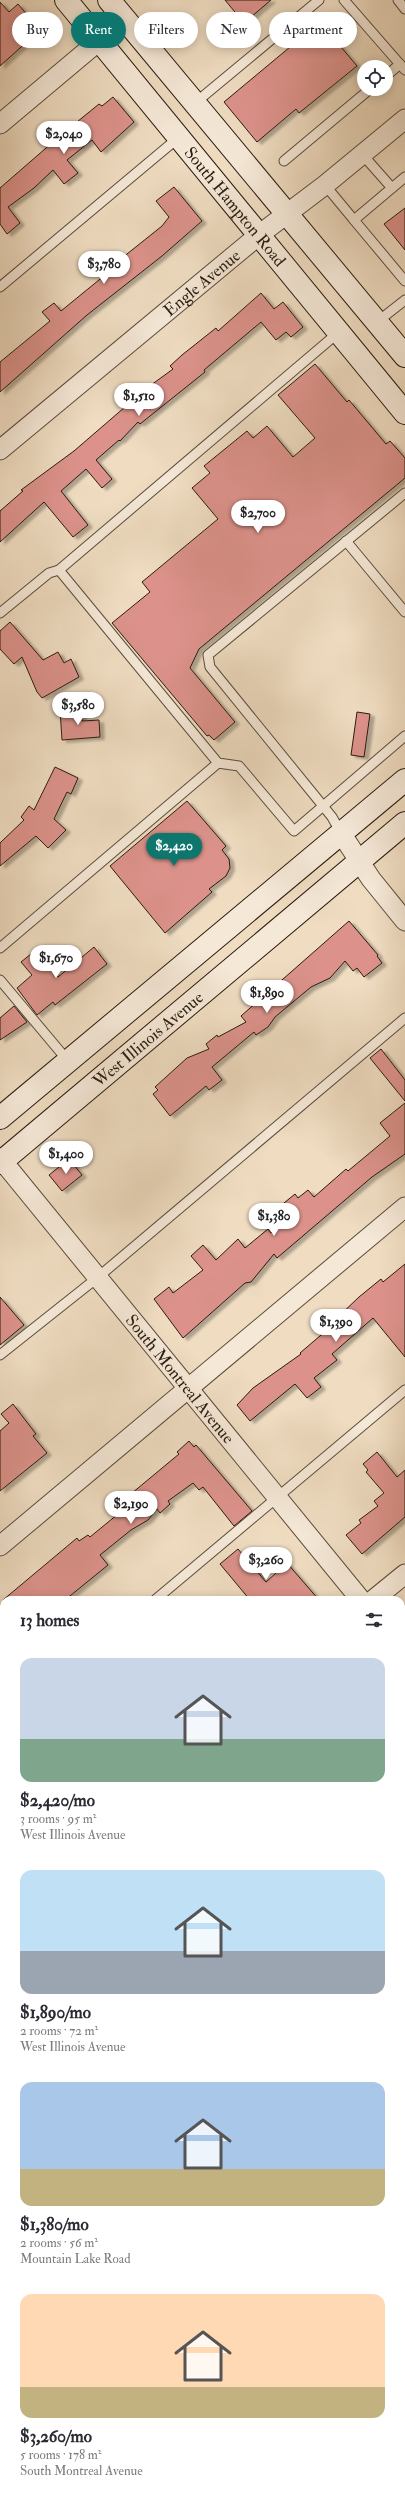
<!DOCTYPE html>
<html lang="en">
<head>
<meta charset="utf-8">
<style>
	body { margin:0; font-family:"IM FELL Double Pica",serif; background:#f7f7f7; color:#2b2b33; height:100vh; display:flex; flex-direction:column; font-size:15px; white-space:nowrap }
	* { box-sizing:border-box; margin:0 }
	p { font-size:13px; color:#7c7c81 }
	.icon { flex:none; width:22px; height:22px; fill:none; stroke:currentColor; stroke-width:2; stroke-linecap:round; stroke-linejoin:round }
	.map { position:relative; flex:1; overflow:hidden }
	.side { position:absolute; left:0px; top:1596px; width:405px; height:904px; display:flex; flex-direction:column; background:#fff; border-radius:12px 12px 0 0; box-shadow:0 2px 10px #0003 }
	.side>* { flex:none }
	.banner { position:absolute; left:12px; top:12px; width:381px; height:36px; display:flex; gap:8px }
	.controls { position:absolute; left:357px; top:60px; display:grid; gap:8px }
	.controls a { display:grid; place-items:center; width:36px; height:36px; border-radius:50%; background:#fff; box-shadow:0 2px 10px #0003; font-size:20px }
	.price { position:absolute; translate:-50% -34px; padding:0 9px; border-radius:14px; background:#fff; color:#222; font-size:13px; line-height:26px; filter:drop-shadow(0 1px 2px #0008) }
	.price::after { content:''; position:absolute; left:50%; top:24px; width:12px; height:9px; margin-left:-6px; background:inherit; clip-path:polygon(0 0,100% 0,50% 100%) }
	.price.on { background:#0f766e; color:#fff }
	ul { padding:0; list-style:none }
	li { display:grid; align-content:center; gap:8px; height:212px; padding:0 20px }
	li span { display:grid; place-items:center; height:124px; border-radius:12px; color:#555 }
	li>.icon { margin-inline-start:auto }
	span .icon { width:72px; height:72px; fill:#fffc; stroke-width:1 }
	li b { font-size:17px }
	h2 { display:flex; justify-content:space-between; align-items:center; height:48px; padding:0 20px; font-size:17px }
	.tag { padding:0 14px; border-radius:18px; background:#fff; box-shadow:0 2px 10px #0003; font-size:14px; line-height:36px }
	.tag.on { background:#0f766e; color:#fff }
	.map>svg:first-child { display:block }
	.building { fill:#dc928b; stroke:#291c0f; filter:url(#shadow) }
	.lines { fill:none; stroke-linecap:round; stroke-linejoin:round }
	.service-casing { stroke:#5a4c3c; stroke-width:11 }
	.minor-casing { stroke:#5a4c3c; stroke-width:21 }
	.secondary-casing { stroke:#291c0f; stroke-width:24 }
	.service { stroke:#f5e8d7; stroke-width:9 }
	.minor { stroke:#f5e8d7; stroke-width:19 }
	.secondary { stroke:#f5e8d7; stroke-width:22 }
	.labels { text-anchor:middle; stroke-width:3; stroke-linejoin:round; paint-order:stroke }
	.street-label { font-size:17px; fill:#291c0f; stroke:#f5e8d7 }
</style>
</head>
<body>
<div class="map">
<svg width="405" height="2500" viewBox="0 0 405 2500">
	<defs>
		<filter id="shadow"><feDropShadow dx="4.5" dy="2.5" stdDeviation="1" flood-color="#0004"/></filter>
	</defs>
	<rect width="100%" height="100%" fill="#efdcc1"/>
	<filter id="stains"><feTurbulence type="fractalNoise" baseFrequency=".005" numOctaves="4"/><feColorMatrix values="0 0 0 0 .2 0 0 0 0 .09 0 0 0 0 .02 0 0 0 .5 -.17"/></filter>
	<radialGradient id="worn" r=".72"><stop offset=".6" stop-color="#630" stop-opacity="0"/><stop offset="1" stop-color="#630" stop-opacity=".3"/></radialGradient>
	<g class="building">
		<polygon points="225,0 271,0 244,23"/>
		<polygon points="0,2 9,12 18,4 40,30 0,66"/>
		<polygon points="320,22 357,66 299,113 296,109 257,142 224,102"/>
		<polygon points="113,97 134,122 101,152 92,140 67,160 78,173 64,184 53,170 34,188 8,207 20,223 7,234 0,224 0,188 61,135 99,104 102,106"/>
		<polygon points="174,187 202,221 162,256 87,315 0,392 0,362 50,321 42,312 54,303 61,311 105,275 97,265 111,253 117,262 162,226 169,217 156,201"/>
		<polygon points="405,208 405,250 384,224"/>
		<polygon points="261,293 274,309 283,302 303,327 291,337 286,332 276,340 261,322 204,370 205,372 140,424 138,422 120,441 119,440 96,460 112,479 102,488 86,469 61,491 88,525 73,537 44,502 0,542 0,511 23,491 21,490 74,451 147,388 173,369 170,366 182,355 216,328 218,331"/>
		<polygon points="315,364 347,402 349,400 386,444 390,441 405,458 405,478 199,649 190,668 235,722 214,740 209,735 207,736 112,623 150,592 142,582 218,519 192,488 210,473 204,466 247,431 253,438 267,426 293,457 315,438 278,395"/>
		<polygon points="10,622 43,660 58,652 64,663 71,659 79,677 42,698 37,692 22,657 14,664 0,649 0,631"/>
		<polygon points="81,709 82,721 99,720 100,737 62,740 60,710"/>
		<polygon points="357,712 370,714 364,757 351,755"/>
		<polygon points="55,767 78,778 71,794 67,792 54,819 66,830 48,848 36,836 0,866 0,843 24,820 21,817 29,806 34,810"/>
		<polygon points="187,801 226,846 222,850 229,859 230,868 226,876 209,889 212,892 165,933 110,866"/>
		<polygon points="349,921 378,955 377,956 382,963 364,977 357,968 353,971 345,961 330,978 311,987 275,1017 268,1027 256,1035 254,1032 212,1067 222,1080 209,1090 206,1086 170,1116 153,1094 158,1090 155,1087 187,1058 209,1049 206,1044 217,1035 218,1037 246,1022 241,1016"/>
		<polygon points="94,947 107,964 55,1005 53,1002 37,1015 17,988 32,975 21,962 36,950 58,977"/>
		<polygon points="14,1006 27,1022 0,1040 0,1018"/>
		<polygon points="381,1049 405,1080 405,1101 370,1058"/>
		<polygon points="405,1103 405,1154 372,1177 277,1258 274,1254 251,1282 245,1283 183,1338 154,1299 169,1287 173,1293 203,1270 191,1256 203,1245 216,1260 238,1239 245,1248 268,1229 271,1233 294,1214 284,1203 295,1194 298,1198 308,1190 314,1197 346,1169 348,1171 390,1136 380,1123"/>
		<polygon points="69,1159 82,1175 62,1191 49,1175"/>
		<polygon points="405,1264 405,1357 373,1318 332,1354 337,1360 314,1378 321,1387 307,1398 295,1384 250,1421 237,1405 253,1388 301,1354 300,1353 341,1318 339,1316 359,1297 381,1279 383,1282"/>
		<polygon points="0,1297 24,1325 0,1345"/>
		<polygon points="13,1404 36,1434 33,1436 47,1453 0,1491 0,1431 9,1423 1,1414"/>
		<polygon points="189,1441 194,1447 196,1445 252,1511 234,1526 203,1487 199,1490 193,1483 168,1501 170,1504 160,1513 157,1509 148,1520 131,1530 100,1555 108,1565 65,1600 3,1600 77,1538 79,1541 88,1535 90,1537 118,1514 114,1508 179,1454 177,1452"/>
		<polygon points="377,1452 397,1477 405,1470 405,1517 362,1554 346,1535 361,1523 359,1520 378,1506 374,1501 384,1493 366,1472 368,1470 363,1464"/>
		<polygon points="238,1549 266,1582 287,1563 319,1600 250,1600 220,1564"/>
	</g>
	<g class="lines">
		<defs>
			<g id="service">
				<polyline points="344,0 405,70"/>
				<polyline points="398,0 405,9"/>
				<polyline points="386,76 400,64"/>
				<polyline points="195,103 319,0"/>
				<polyline points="362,154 392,188"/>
				<polyline points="284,161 370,89"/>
				<polyline points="325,185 354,220 405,177"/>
				<polyline points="354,220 405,281"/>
				<polyline points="0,287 178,138"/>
				<polyline points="377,322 405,300"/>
				<polyline points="339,332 59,570 218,763 239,766 294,831 405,736"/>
				<polyline points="346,541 405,612"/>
				<polyline points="0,613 49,573 59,570"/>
				<polyline points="341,833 332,817 210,667 208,655 405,493"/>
				<polyline points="0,948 218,763"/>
				<polyline points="0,980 68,1061"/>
				<polyline points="0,1355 97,1278 405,1018"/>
				<polyline points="155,1600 405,1390"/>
				<polyline points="0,1729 4,1726"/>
				<polyline points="401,2130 405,2127"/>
				<polyline points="0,2466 4,2462"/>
			</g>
			<g id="minor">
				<polyline points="0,124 125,19"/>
				<path id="s1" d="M 0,450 L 259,235 L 325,185 L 405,119"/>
				<polyline points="341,833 371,879 405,921"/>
				<path id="s2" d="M 0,1158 L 361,1600"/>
				<polyline points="0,1546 405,1207"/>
				<polyline points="373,1600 405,1574"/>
				<polyline points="401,1648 405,1652"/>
				<polyline points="0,1913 4,1910"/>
				<polyline points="401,1946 405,1942"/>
				<polyline points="0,2171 4,2176"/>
				<polyline points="0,2279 4,2276"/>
				<polyline points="401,2322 405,2319"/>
				<polyline points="269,2496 272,2500"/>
				<polyline points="187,2500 192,2496"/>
			</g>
			<g id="secondary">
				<path id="s3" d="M 66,0 L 405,413"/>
				<polyline points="109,0 405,356"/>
				<polyline points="0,1118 405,780"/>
				<path id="s4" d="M 0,1163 L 405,823"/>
			</g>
		</defs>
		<use href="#service" class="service-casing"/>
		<use href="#minor" class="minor-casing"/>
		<use href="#secondary" class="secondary-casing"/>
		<use href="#service" class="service"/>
		<use href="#minor" class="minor"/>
		<use href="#secondary" class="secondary"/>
	</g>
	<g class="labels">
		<g class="street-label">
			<text dy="6" stroke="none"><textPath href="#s3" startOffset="267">South Hampton Road</textPath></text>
			<text dy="6" stroke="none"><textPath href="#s1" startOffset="262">Engle Avenue</textPath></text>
			<text dy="6" stroke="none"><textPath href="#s4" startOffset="193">West Illinois Avenue</textPath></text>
			<text dy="6" stroke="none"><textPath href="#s2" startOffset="285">South Montreal Avenue</textPath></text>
		</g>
	</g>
	<rect width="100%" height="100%" filter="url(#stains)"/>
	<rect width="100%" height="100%" fill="url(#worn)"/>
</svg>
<div class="controls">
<a><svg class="icon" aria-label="locate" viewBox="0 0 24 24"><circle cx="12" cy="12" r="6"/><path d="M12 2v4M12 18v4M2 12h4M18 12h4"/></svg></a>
</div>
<b class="price" style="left:64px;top:155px">$2,040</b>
<b class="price" style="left:104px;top:285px">$3,780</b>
<b class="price" style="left:139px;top:417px">$1,510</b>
<b class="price" style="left:258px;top:534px">$2,700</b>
<b class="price" style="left:78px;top:726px">$3,580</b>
<b class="price on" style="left:174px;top:867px">$2,420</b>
<b class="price" style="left:56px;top:979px">$1,670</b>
<b class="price" style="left:267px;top:1014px">$1,890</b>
<b class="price" style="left:66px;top:1175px">$1,400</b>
<b class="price" style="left:274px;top:1237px">$1,380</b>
<b class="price" style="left:336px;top:1343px">$1,390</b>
<b class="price" style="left:131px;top:1525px">$2,190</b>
<b class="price" style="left:266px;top:1581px">$3,260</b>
<div class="banner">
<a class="tag">Buy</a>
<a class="tag on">Rent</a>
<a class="tag">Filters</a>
<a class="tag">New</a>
<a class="tag">Apartment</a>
</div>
<section class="side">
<h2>13 homes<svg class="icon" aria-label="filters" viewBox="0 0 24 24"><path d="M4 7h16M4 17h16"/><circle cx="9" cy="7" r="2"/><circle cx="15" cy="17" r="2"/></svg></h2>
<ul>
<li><span style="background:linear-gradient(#c9d6e8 65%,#7fa58c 0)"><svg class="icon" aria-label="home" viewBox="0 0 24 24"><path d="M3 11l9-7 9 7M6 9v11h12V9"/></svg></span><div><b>$2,420/mo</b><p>3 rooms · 95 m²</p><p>West Illinois Avenue</p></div></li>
<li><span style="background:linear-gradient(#bfe0f5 65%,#9aa5b1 0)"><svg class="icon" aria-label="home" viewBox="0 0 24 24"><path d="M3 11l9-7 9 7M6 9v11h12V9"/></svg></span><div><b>$1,890/mo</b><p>2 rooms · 72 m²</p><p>West Illinois Avenue</p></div></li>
<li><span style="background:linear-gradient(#a9c7e8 70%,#c2b280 0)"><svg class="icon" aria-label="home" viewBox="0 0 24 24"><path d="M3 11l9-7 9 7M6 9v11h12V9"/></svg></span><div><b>$1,380/mo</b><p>2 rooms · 56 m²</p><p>Mountain Lake Road</p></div></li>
<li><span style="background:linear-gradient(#ffd9b3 75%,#c2b280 0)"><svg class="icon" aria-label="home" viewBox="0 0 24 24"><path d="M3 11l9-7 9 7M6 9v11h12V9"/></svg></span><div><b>$3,260/mo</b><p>5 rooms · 178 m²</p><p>South Montreal Avenue</p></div></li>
</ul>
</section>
</div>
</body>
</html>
